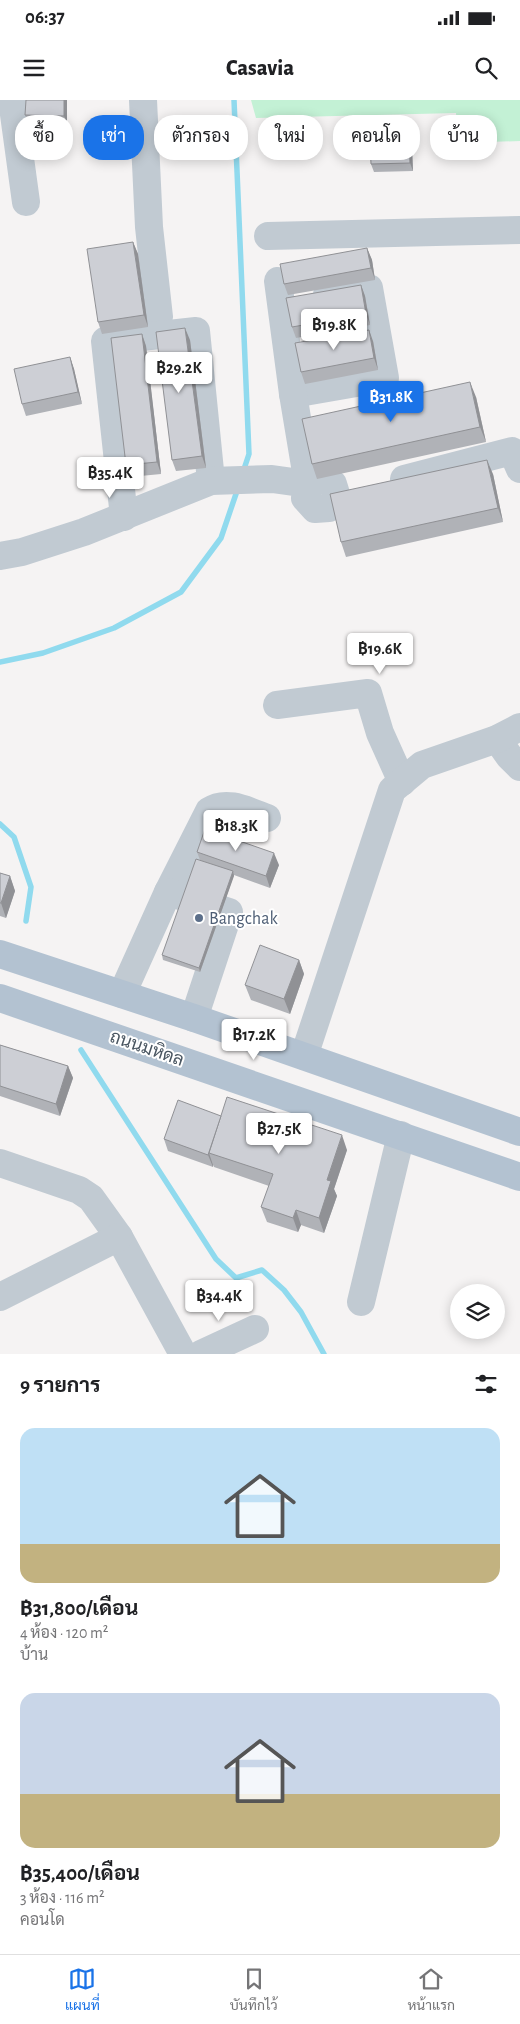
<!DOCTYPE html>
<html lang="th">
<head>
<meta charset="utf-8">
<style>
	body { margin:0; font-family:"Alegreya Sans",Sarabun,sans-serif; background:#f2f2f2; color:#202124; height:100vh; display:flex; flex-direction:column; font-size:19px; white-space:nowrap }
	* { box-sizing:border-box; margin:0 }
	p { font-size:16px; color:#757577 }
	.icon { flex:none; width:28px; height:28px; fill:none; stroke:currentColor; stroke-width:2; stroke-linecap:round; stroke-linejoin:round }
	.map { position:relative; height:1254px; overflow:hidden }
	.drawer { display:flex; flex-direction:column; background:#fff; flex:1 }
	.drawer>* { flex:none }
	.banner { position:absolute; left:15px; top:15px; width:490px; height:45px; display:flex; gap:10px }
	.buttons { position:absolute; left:450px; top:1184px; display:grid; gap:10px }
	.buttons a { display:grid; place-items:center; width:55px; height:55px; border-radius:50%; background:#fff; box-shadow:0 2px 12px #0003; font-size:25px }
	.price { position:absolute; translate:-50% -42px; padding:0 11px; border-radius:5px; background:#fff; color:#222; font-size:16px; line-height:32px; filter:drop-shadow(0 1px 2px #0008) }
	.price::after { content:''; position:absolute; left:50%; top:30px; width:15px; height:11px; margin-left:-8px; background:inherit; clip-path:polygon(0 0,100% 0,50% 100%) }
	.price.active { background:#1a73e8; color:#fff }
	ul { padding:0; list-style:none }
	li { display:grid; align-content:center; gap:10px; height:265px; padding:0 20px }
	li span { display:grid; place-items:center; height:155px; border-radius:15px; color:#555 }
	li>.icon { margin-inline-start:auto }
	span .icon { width:90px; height:90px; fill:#fffc; stroke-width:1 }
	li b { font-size:21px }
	h2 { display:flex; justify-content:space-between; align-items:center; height:60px; padding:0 20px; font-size:21px }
	.chip { padding:0 18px; border-radius:20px; background:#fff; box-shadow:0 2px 12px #0003; font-size:18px; line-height:45px }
	.chip.active { background:#1a73e8; color:#fff }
	.status { display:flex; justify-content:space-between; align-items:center; height:35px; padding:0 25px; background:#fff; direction:ltr }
	.status svg { height:14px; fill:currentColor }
	header { display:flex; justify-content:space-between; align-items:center; height:65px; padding:0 20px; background:#fff; font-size:22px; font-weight:800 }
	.tab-bar { display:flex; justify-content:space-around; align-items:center; height:70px; border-top:1px solid #e0e0e0; background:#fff; font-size:14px; color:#757577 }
	.tab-bar a { display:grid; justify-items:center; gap:2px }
	.tab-bar .active { color:#1a73e8 }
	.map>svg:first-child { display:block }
	.green { fill:#c3f1d5 }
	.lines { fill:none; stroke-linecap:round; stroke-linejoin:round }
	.stream { stroke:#90daee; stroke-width:5.5 }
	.minor { stroke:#c1cad2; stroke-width:28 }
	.major { stroke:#b3c2d1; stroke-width:28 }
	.wall { fill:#b0b2b7 }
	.shaded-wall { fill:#909195 }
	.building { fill:#cdcfd5; stroke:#909195 }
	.service-dot { fill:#5c6f8a; stroke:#fff; stroke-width:2 }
	.labels { text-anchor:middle; stroke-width:4; stroke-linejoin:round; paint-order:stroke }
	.service-label { font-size:18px; fill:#4e5e75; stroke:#fff; text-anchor:start }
	.street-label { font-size:18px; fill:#4a5661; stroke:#fff }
</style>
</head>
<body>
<div class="status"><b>06:37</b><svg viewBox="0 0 49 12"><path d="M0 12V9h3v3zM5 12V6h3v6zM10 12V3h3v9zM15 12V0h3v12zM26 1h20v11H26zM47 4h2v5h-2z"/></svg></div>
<header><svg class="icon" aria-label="menu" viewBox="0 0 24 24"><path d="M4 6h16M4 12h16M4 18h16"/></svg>Casavia<svg class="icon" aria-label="search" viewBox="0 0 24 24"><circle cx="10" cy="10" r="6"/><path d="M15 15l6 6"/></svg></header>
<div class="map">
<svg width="520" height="1254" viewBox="0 0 520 1254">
	<rect width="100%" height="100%" fill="#f5f3f3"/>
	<polygon class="green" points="251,0 520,0 520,41 458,43 456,13 256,18"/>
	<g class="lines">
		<g class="stream">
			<polyline points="234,0 249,354 243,372"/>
			<polyline points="0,562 43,553 114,528 181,492 221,438 238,388"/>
			<polyline points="0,724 14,737 31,787 26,821"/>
			<polyline points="81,950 216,1159 236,1178 262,1170 284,1190 301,1212 324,1254"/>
		</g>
		<g class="minor">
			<polyline points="12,0 26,102"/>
			<polyline points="143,0 149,127 159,217"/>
			<polyline points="268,136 520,130"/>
			<polyline points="293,294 385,278 369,188 327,195"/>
			<polyline points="404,379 512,351 520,369"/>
			<polyline points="124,417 105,241 196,231 211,381"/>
			<polyline points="0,456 22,452 84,432 211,381 272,379 308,384 321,379 333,384 337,397 329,408 315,409 305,398 308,384 293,294 278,181"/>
			<polyline points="277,605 368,593 380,633 402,682"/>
			<polyline points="497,639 509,656 520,667"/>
			<path d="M 168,792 L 209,711 C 227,699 248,711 267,718"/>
			<polyline points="122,894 168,792 229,812 194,918"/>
			<polyline points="304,956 392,690 422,665 497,639 520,627"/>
			<polyline points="0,1063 79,1090 91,1098 119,1137 183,1254"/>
			<polyline points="0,1197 119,1137"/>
			<polyline points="361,1202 401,1035"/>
			<polyline points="201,1254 255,1229"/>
		</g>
		<g class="major">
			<polyline points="0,854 194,918 520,1032"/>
			<polyline points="0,898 520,1077"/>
		</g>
	</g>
	<g class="wall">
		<polygon points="67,0 67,24 28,23 25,15"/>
		<polygon points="409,41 412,49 413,71 374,72 371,64"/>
		<polygon points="133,142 138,154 148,227 102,234 98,222"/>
		<polygon points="367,148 372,160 375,180 288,195 284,184"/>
		<polygon points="361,185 365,196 370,225 296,238 292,227"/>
		<polygon points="142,234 146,246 161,374 130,377 126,365"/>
		<polygon points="190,240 206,368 176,371 172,360"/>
		<polygon points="373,241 378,270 305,284 301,272"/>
		<polygon points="70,257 74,269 82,304 26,316 22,304"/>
		<polygon points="476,297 486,342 317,379 312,364"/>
		<polygon points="493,374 503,422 346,457 341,442"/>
		<polygon points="197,752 279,765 270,788 234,775 200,872 163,860 162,855 200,760"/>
		<polygon points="0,773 10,776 15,791 6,818 0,816"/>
		<polygon points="299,860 304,874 290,914 251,900 245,885"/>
		<polygon points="0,945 68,966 73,978 60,1016 0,996"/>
		<polygon points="221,1016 347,1050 334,1089 337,1096 324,1133 301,1125 298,1132 267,1122 261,1107 269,1086 214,1067 213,1065 213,1067 168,1051 164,1039"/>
	</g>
	<g class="shaded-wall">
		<polygon points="64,0 67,0 67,24 64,16"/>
		<polygon points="409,41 412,49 413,71 410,63"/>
		<polygon points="133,142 138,154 148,227 144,215"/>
		<polygon points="367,148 372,160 375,180 371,168"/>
		<polygon points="361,185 365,196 370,225 366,214"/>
		<polygon points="185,228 190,240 206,368 202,356"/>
		<polygon points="369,230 373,241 378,270 374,258"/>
		<polygon points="142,234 146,246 161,374 157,362"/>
		<polygon points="70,257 74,269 82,304 78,292"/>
		<polygon points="470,282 476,297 486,342 480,327"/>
		<polygon points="487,360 493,374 503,422 498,408"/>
		<polygon points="274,753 279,765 270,788 266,776"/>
		<polygon points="233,771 234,776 200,872 199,868"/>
		<polygon points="10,776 15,791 6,818 1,803"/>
		<polygon points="299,860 304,874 290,914 284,899"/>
		<polygon points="68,966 73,978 60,1016 56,1004"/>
		<polygon points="342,1035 347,1050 334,1089 337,1096 324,1133 319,1118 327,1080"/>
		<polygon points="209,1053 213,1065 213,1067 208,1055"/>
		<polygon points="296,1110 301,1125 298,1132 293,1118"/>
	</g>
	<g class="building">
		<polygon points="26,0 64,0 64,16 25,15"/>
		<polygon points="409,41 410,63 371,64 370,42"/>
		<polygon points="133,142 144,215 98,222 87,149"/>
		<polygon points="367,148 371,168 284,184 280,164"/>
		<polygon points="361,185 366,214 292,227 286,198"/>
		<polygon points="185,228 202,356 172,360 156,232"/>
		<polygon points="369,230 374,258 301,272 295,243"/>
		<polygon points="142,234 157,362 126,365 111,238"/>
		<polygon points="70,257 78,292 22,304 14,269"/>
		<polygon points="470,282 480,327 312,364 302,319"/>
		<polygon points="487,360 498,408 341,442 330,394"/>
		<polygon points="205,729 274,753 266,776 197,752"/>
		<polygon points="196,759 233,771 199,868 162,855"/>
		<polygon points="0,773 10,776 1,803 0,803"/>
		<polygon points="260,845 299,860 284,899 245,885"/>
		<polygon points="0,945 68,966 56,1004 0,986"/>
		<polygon points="227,997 342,1035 327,1080 331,1081 319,1118 296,1110 293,1118 261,1107 273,1074 209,1053"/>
		<polygon points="178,1000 221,1016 208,1055 164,1039"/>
	</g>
	<circle class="service-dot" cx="199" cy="818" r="5"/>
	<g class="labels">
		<g class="service-label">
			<text x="209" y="824">Bangchak</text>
		</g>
		<g class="street-label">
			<text transform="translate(147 948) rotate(19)" y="6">ถนนมหิดล</text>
		</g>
	</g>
</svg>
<div class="buttons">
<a><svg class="icon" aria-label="layers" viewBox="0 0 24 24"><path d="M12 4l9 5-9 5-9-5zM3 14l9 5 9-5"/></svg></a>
</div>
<b class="price" style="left:334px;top:251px">฿19.8K</b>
<b class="price" style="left:179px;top:294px">฿29.2K</b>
<b class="price active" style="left:391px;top:323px">฿31.8K</b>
<b class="price" style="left:110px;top:399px">฿35.4K</b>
<b class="price" style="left:380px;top:575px">฿19.6K</b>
<b class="price" style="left:236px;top:752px">฿18.3K</b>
<b class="price" style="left:254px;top:961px">฿17.2K</b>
<b class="price" style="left:279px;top:1055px">฿27.5K</b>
<b class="price" style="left:219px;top:1222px">฿34.4K</b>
<div class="banner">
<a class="chip">ซื้อ</a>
<a class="chip active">เช่า</a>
<a class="chip">ตัวกรอง</a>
<a class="chip">ใหม่</a>
<a class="chip">คอนโด</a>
<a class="chip">บ้าน</a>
</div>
</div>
<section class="drawer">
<h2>9 รายการ<svg class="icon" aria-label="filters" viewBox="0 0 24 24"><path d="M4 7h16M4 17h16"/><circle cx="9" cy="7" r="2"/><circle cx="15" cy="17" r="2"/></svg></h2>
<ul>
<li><span style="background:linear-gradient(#bfe0f5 75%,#c2b280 0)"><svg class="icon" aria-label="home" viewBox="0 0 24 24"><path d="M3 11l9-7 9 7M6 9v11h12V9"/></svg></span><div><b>฿31,800/เดือน</b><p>4 ห้อง · 120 m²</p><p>บ้าน</p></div></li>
<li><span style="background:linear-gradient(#c9d6e8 65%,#c2b280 0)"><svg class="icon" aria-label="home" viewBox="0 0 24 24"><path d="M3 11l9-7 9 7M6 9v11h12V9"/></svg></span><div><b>฿35,400/เดือน</b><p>3 ห้อง · 116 m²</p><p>คอนโด</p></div></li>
</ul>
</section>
<nav class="tab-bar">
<a class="active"><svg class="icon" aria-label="map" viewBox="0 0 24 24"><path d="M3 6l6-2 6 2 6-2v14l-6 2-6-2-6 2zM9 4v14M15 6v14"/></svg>แผนที่</a>
<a><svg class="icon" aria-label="saved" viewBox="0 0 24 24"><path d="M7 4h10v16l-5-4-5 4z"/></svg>บันทึกไว้</a>
<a><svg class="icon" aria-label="home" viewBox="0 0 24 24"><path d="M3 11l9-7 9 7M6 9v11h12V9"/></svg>หน้าแรก</a>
</nav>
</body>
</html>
